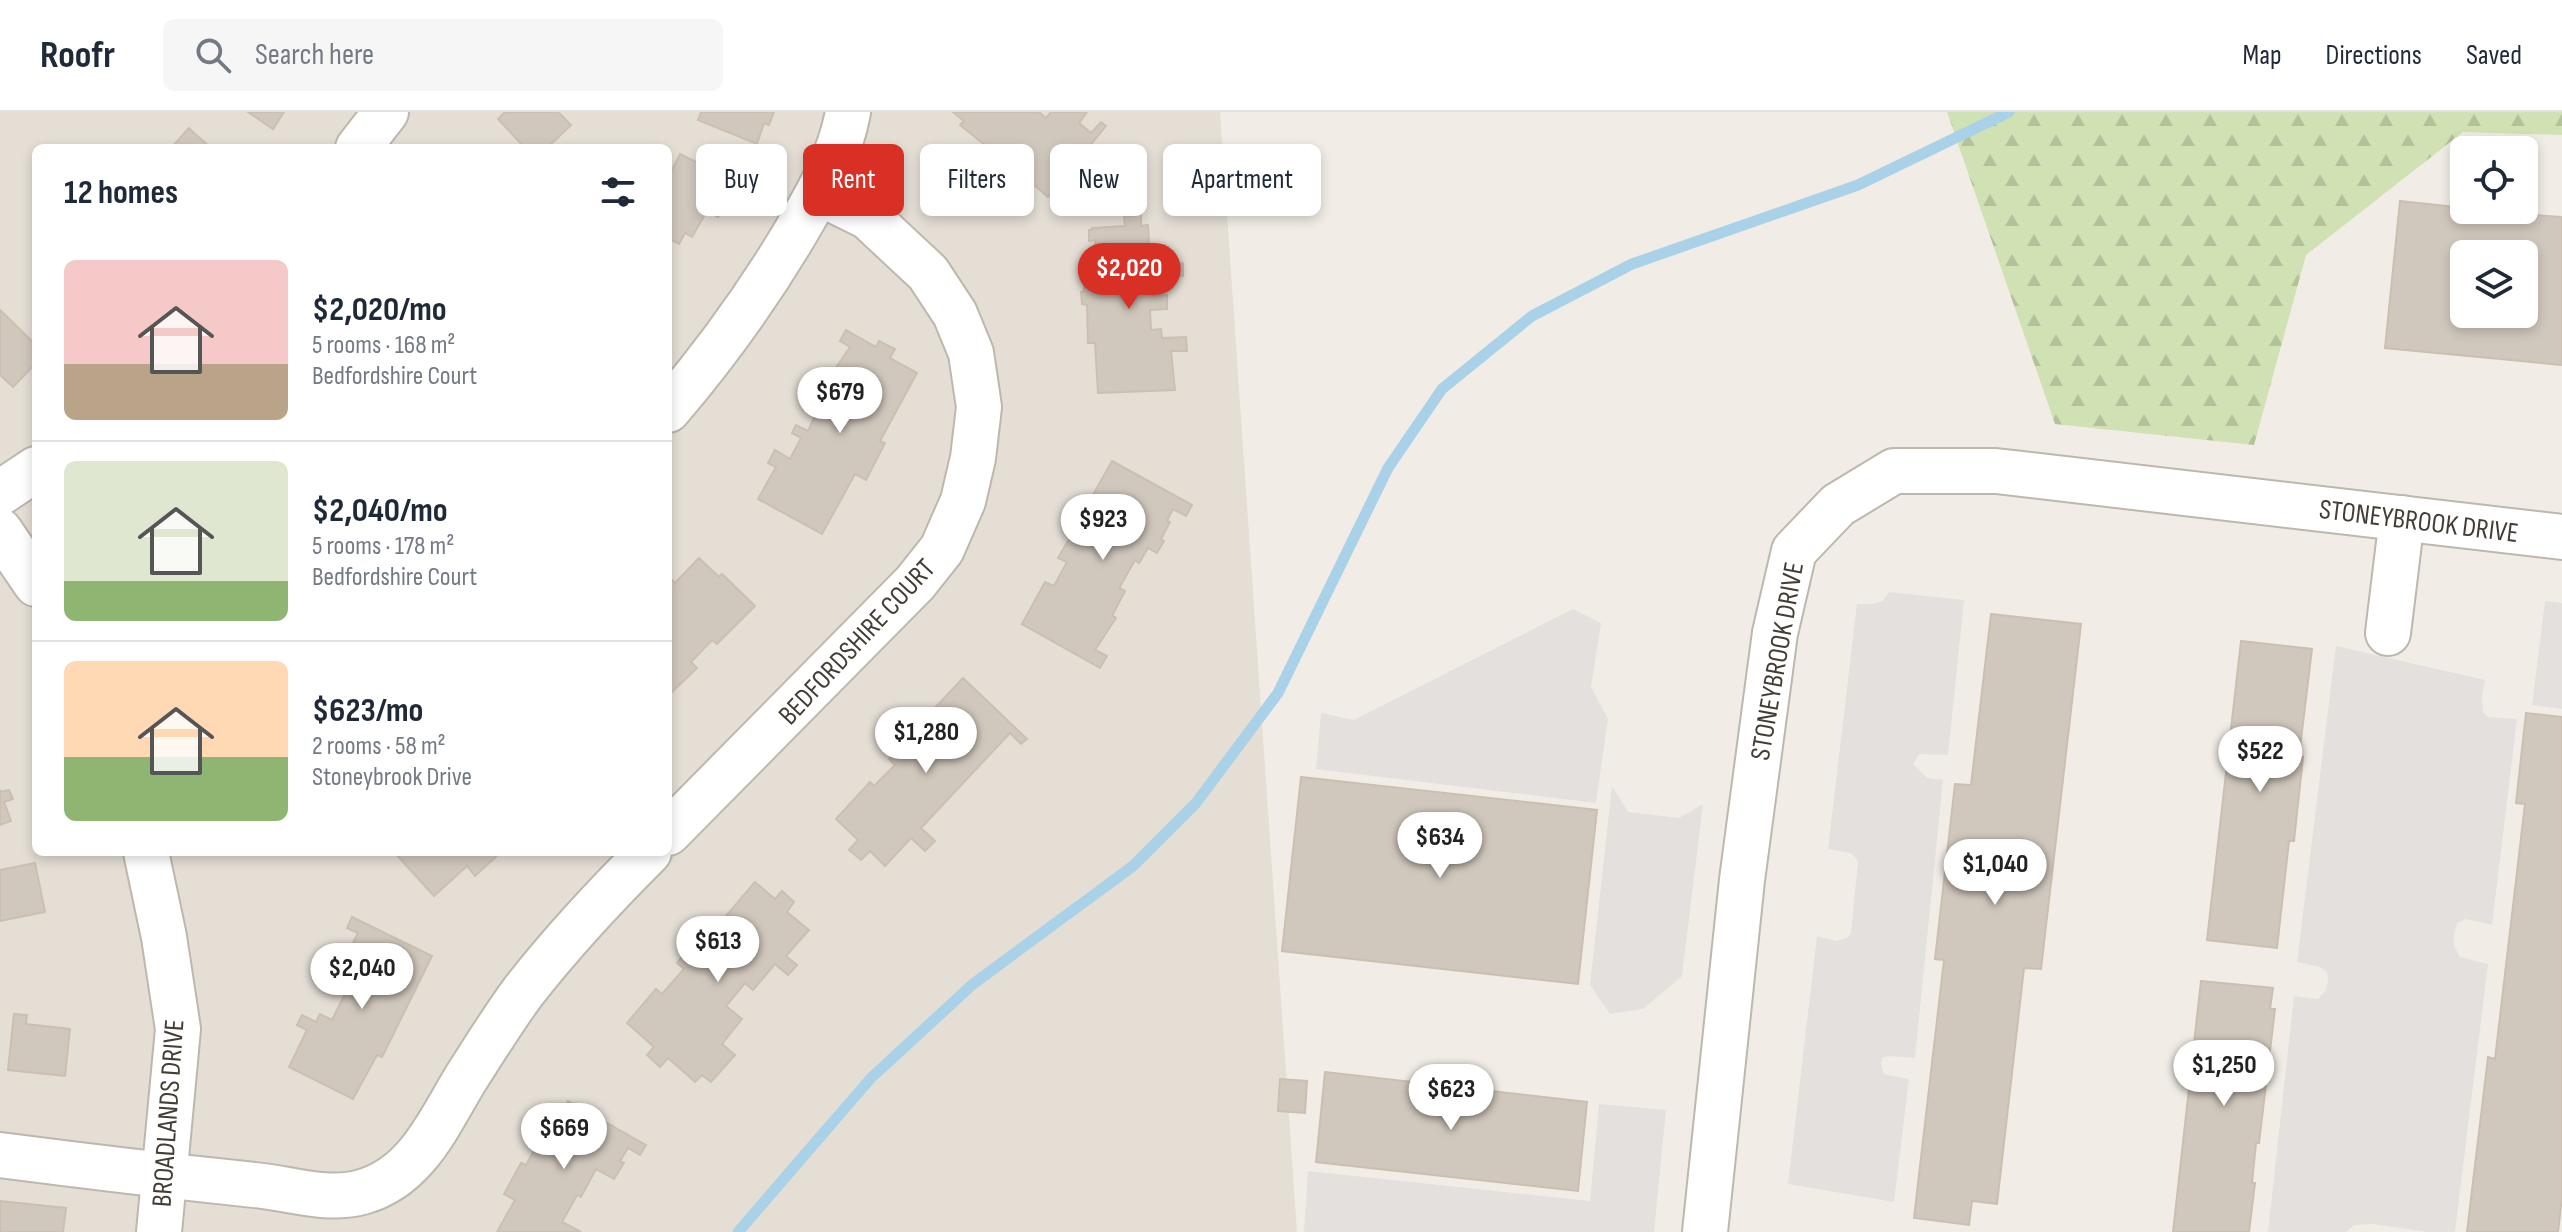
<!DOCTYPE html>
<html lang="en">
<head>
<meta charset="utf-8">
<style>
	body { margin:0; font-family:"Sofia Sans Condensed",sans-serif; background:#f6f6f7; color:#1f2937; height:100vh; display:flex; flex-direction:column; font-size:30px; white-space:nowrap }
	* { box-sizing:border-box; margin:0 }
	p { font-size:26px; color:#747a83 }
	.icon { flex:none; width:44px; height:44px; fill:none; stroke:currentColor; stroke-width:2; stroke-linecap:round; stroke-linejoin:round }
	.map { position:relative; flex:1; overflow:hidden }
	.panel { position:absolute; left:32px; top:32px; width:640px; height:712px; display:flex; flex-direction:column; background:#fff; border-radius:12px; box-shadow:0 4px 12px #0003 }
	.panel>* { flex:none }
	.hud { position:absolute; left:696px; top:32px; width:760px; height:72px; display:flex; gap:16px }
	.fabs { position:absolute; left:2450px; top:24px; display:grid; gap:16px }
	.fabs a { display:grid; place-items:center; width:88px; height:88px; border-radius:12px; background:#fff; box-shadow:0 4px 12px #0003; font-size:40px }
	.price { position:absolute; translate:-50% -68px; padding:0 18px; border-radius:28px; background:#fff; color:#222; font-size:26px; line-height:52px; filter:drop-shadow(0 2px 4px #0008) }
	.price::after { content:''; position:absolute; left:50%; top:48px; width:24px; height:18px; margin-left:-12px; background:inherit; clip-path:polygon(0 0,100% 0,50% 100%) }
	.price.on { background:#d93025; color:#fff }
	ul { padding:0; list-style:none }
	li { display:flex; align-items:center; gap:24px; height:200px; padding:0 32px }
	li+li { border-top:2px solid #e0e1e3 }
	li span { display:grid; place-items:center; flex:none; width:224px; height:160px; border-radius:12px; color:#555 }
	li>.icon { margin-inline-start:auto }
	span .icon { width:96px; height:96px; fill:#fffc; stroke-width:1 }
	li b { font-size:34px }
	h2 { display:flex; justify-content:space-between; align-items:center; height:96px; padding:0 32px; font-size:34px }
	.pill { padding:0 28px; border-radius:12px; background:#fff; box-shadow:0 4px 12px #0003; font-size:28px; line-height:72px }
	.pill.on { background:#d93025; color:#fff }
	header { display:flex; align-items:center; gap:48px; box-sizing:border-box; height:112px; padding:0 40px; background:#fff; border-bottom:2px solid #e0e1e3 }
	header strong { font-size:38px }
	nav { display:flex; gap:44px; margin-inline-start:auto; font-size:28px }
	.search { width:560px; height:72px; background:#f6f6f7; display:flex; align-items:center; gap:20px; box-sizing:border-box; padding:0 28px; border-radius:12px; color:#747a83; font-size:30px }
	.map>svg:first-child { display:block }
	.residential { fill:#e4ded5; fill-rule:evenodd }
	.forest { fill:url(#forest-firs) }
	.parking { fill:#e3e0de }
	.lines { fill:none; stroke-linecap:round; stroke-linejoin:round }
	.stream { stroke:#a9d2e8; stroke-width:11 }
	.building { fill:#d1c8bd; stroke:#cbbfb1; stroke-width:2; fill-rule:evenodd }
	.minor-casing { stroke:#beb7ad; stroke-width:48 }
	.minor { stroke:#fff; stroke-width:44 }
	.labels { text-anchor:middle; stroke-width:7; stroke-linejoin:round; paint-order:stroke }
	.street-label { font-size:28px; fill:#433d36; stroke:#fff }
</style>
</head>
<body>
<header>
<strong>Roofr</strong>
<div class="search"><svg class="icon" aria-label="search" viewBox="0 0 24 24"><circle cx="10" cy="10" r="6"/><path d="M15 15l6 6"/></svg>Search here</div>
<nav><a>Map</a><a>Directions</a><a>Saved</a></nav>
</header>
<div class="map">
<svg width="2562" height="1120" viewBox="0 0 2562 1120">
	<defs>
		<pattern id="forest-firs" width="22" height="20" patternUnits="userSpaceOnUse" patternTransform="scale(2)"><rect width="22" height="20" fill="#d0e1b3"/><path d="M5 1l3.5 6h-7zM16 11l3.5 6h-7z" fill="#b4c29b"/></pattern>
	</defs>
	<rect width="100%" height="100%" fill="#f1ede6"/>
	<path class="residential" d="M 0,0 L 1220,0 L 1297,1120 L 0,1120 ZM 36,36 L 668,36 L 668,740 L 36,740 Z"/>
	<polygon class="forest" points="1947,0 2562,0 2562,23 2463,20 2306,143 2254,333 2055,312"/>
	<g class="parking">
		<polygon points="1889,480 1964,488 1948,643 1919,642 1913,652 1927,666 1943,668 1915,946 1888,944 1882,946 1881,953 1884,962 1909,967 1894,1090 1788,1072 1817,824 1836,829 1847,826 1851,821 1858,749 1851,741 1828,737 1857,492 1873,492 1883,489"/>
		<polygon points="2545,489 2562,491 2562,597 2532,593"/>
		<polygon points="1573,497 1601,511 1591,575 1608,607 1596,691 1316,657 1321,601 1354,608"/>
		<polygon points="2336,534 2485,568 2482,585 2483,600 2488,605 2517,607 2492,813 2466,807 2457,811 2454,823 2454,834 2460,845 2488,852 2455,1120 2428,1120 2372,1112 2354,1113 2346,1120 2268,1120 2294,884 2318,887 2326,878 2328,869 2327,860 2320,855 2297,850"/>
		<polygon points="1612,674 1628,700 1679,706 1703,692 1682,864 1643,897 1610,902 1590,873"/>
		<polygon points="1599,992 1666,998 1654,1120 1304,1120 1308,1059 1590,1089"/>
	</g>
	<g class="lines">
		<polyline class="stream" points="738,1120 871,966 973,872 1133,754 1196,691 1278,581 1388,356 1442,277 1532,204 1632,152 1858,73 2009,0"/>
	</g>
	<g class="building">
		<polygon points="248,0 284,0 273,17"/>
		<polygon points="505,0 558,0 571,13 547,36 525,36 498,7"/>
		<polygon points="701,0 774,0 769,13 764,11 757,32 698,8"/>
		<polygon points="953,0 1039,0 1046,6 1051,0 1087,0 1079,11 1091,21 1101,10 1106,14 1048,85 1025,65 1029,61 1015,49 1011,54 960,13 964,9"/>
		<polygon points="189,16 194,21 211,36 171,36"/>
		<polygon points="680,42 722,63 716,73 730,80 718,105 707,99 692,125 685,121 679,132 668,126 668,66"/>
		<path d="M 2400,89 L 2464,96 L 2464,98 L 2562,105 L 2562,253 L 2385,236 ZM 2464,142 L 2524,142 L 2524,202 L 2464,202 Z"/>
		<polygon points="1141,103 1141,114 1148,113 1149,133 1165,133 1165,135 1168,135 1169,152 1183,151 1183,164 1151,165 1151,184 1167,183 1167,197 1150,198 1151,218 1161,217 1162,226 1186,225 1187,239 1171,239 1175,278 1098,281 1095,231 1088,231 1087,193 1082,192 1081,180 1084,179 1084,172 1097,171 1095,128 1089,129 1089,118 1092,118 1092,116 1125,114 1124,105"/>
		<polygon points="0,198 36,233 36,251 13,275 0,263"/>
		<polygon points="846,218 876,235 879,229 895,237 890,246 917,261 880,329 885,331 866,368 855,362 822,422 758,387 776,355 768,351 775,338 790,347 801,326 792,321 796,313 808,319 820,293 823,294 833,275 822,269 828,257 833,260 850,235 840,229"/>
		<polygon points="1112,349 1192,393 1186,404 1173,397 1167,409 1170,410 1161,427 1164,429 1157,441 1148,436 1139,451 1135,448 1119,476 1125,479 1112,504 1116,506 1095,538 1107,544 1100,556 1022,512 1045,470 1054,474 1067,450 1058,446 1076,415 1084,419 1088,412 1098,394 1089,390"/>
		<polygon points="699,446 719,465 722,462 755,494 717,532 712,528 691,550 697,556 672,580 668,577 668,464 675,471"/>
		<polygon points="1991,502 2081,512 2041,857 2024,856 1997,1092 1972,1089 1969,1113 1914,1106 1944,848 1935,847 1955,672 1971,673"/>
		<polygon points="2241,529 2312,537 2299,644 2303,645 2294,729 2289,729 2277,836 2207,828"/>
		<polygon points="963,566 1027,627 1021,632 1010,621 921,716 935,729 925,739 911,726 885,754 870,739 861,748 849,738 858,728 836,707 870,670 874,674 895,653 889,647 913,621 918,625 938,603 933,598"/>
		<polygon points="2526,601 2562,605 2562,1085 2558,1120 2467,1120 2488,945 2495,947 2525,692 2516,691"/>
		<polygon points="1301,665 1597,698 1578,872 1282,839"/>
		<polygon points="0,678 1,680 9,678 13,687 4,690 11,709 0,713"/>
		<polygon points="394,740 501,740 475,764 467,754 434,784"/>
		<polygon points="35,751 45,800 0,809 0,758"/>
		<polygon points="755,770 775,787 782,779 794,790 787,800 809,818 786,844 797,853 788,863 775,852 753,878 745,871 726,894 742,907 722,932 735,943 711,970 702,963 695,970 668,946 660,955 647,943 654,935 627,911 656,877 662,882 684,857 677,851 699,825 704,830"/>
		<polygon points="352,805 432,844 382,945 377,943 353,987 289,955 307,918 297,913 302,903 316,910 320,902 332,908 356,860 342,853 358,821 347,816"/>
		<polygon points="2201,869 2273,876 2270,897 2275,897 2259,1031 2256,1031 2252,1071 2255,1071 2249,1120 2173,1120"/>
		<polygon points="14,902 27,903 26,912 70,917 65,964 8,958"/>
		<polygon points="1325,960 1587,990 1578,1079 1316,1050"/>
		<polygon points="1280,967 1307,969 1305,1001 1278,999"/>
		<polygon points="568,989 646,1033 640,1043 628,1036 620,1049 624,1051 614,1067 596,1057 581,1085 577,1083 562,1110 581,1120 497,1120 515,1088 504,1082 521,1051 526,1053 541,1026 545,1028"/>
		<polygon points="0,1089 66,1096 63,1120 0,1120"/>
	</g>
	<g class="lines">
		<defs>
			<g id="minor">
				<polyline points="358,36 386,0"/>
				<path d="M 668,298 C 715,243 757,185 794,123 C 817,84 840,45 848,0"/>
				<polyline points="0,381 36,357"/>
				<polyline points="0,419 36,472"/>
				<polyline points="2388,521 2402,406"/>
				<polyline points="668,721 915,471 942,437 963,389 973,346 979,295 971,241 955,202 928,161 868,105 819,81"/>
				<polyline points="146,740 164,825 178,917 159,1120"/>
				<path d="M 0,1043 C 85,1054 169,1064 254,1073 C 289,1076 327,1090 362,1080 C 417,1065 439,1010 466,966 C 484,938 503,907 523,880 C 561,831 605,784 649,740"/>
				<polyline points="1705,1120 1742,768 1775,521 1794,439 1838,393 1894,359 1996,359 2562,425"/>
			</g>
		</defs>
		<use href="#minor" class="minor-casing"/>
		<use href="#minor" class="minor"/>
	</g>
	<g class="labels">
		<g class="street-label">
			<text transform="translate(2419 408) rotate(7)" y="10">STONEYBROOK DRIVE</text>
			<text transform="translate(856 529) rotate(-47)" y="10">BEDFORDSHIRE COURT</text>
			<text transform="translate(1776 549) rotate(-80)" y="10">STONEYBROOK DRIVE</text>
			<text transform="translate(167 1001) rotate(-86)" y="10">BROADLANDS DRIVE</text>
		</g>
	</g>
</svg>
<div class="fabs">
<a><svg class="icon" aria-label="locate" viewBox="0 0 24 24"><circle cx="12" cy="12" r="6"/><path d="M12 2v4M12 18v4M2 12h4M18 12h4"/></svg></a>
<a><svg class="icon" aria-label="layers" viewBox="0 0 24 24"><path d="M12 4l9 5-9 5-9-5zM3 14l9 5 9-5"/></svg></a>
</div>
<b class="price on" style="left:1129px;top:199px">$2,020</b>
<b class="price" style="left:840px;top:323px">$679</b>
<b class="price" style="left:1103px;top:450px">$923</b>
<b class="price" style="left:926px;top:663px">$1,280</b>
<b class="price" style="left:2260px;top:682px">$522</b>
<b class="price" style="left:1440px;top:768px">$634</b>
<b class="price" style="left:1995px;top:795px">$1,040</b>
<b class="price" style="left:718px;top:872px">$613</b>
<b class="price" style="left:362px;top:899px">$2,040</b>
<b class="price" style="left:2224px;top:996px">$1,250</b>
<b class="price" style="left:1451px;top:1020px">$623</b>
<b class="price" style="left:564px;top:1059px">$669</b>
<div class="hud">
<a class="pill">Buy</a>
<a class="pill on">Rent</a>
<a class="pill">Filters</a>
<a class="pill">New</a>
<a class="pill">Apartment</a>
</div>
<section class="panel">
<h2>12 homes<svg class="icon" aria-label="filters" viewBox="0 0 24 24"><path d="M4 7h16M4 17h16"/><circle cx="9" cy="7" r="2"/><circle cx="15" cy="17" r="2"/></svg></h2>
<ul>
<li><span style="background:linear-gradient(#f6c9c9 65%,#b9a48a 0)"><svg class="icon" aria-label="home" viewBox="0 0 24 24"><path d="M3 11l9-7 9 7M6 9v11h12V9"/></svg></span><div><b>$2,020/mo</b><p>5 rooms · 168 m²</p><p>Bedfordshire Court</p></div></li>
<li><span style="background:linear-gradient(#dfe7d0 75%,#8fb573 0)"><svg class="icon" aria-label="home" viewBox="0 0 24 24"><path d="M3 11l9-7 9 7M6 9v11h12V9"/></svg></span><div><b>$2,040/mo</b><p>5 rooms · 178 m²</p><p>Bedfordshire Court</p></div></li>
<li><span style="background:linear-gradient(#ffd9b3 60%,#8fb573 0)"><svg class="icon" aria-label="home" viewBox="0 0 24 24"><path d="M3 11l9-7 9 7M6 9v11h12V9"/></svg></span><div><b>$623/mo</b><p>2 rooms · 58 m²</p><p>Stoneybrook Drive</p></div></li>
</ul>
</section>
</div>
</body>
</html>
